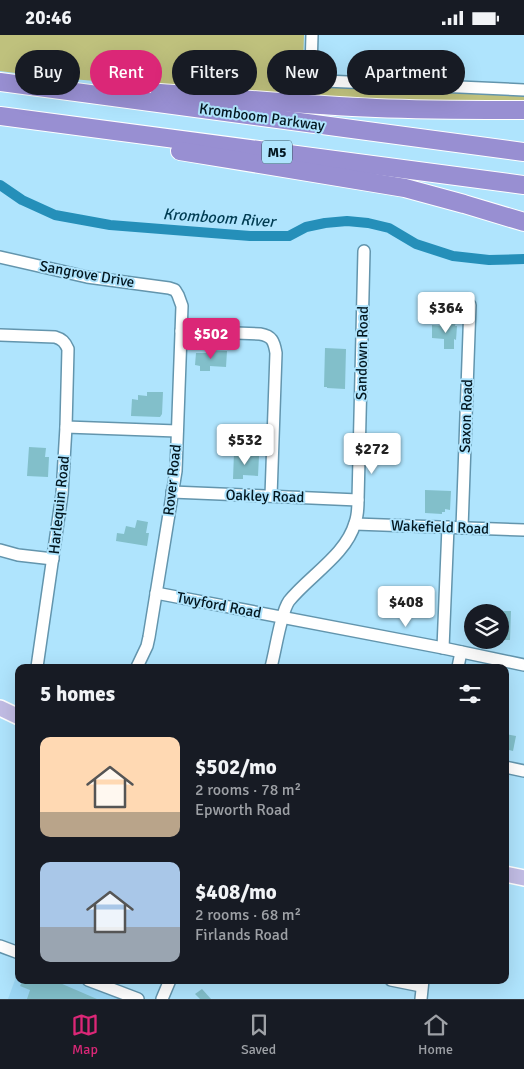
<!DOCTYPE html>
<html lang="en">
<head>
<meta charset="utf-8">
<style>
	body { margin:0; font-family:Signika,sans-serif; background:#242831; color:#f1f3f6; height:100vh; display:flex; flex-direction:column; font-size:19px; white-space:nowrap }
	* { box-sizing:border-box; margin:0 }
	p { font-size:16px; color:#9ea1a6 }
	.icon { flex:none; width:28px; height:28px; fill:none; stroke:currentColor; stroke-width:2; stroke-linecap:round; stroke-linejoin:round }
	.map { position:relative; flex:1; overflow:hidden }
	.drawer { position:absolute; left:15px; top:629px; width:494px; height:320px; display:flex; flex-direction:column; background:#171b24; border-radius:10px; box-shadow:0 5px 20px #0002 }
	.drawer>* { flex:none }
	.hud { position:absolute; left:15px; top:15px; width:495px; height:45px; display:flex; gap:10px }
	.tools { position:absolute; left:464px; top:569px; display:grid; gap:10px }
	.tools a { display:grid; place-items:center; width:45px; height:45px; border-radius:50%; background:#171b24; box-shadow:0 5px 20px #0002; font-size:25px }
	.price { position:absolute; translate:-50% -42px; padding:0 11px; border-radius:5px; background:#fff; color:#222; font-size:16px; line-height:32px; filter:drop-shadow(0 1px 2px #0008) }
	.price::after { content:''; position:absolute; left:50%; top:30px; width:15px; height:11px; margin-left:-8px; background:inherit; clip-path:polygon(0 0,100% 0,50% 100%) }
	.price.on { background:#db2777; color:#fff }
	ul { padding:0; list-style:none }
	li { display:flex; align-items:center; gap:15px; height:125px; padding:0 25px }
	li span { display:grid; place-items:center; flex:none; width:140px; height:100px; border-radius:10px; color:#555 }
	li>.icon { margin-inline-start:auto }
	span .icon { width:60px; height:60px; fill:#fffc; stroke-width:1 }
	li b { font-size:21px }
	h2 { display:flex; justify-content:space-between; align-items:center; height:60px; padding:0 25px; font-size:21px }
	.pill { padding:0 18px; border-radius:22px; background:#171b24; box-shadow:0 5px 20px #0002; font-size:18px; line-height:45px }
	.pill.on { background:#db2777; color:#fff }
	.status { display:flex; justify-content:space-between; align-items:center; height:35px; padding:0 25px; background:#171b24; direction:ltr }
	.status svg { height:14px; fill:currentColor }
	.menu { display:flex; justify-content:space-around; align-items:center; height:70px; border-top:1px solid #363941; background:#171b24; font-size:14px; color:#9ea1a6 }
	.menu a { display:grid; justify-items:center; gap:2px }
	.menu .on { color:#db2777 }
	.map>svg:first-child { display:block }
	.built { fill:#9cd8f6 }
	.green { fill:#bfc17d }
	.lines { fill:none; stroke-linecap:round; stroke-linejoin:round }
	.canal { stroke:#258fb9; stroke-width:10 }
	.building { fill:#82bfca }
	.minor-casing { stroke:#6395ad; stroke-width:14 }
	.major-casing { stroke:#fff; stroke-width:18 }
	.highway-casing { stroke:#fff; stroke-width:20 }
	.minor { stroke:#fff; stroke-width:11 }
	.major { stroke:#c1bce4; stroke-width:15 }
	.highway { stroke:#988fd2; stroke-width:18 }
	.labels { text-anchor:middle; stroke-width:4; stroke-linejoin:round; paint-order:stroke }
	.shield { fill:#afe4fd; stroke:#375462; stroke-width:1 }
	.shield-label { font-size:14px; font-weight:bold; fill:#031720 }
	.street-label { font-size:15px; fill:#031720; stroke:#afe4fd }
	.water-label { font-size:16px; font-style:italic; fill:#003c52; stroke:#afe4fd }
</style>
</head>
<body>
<div class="status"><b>20:46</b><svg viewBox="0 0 49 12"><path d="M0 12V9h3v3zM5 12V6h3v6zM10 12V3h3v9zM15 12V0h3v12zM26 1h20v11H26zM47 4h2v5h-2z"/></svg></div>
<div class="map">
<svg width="524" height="964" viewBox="0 0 524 964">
	<rect width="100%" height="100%" fill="#afe4fd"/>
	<polygon class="built" points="19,934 19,945 79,945 127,964 8,964"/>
	<polygon class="green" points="0,0 304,0 303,28 305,29 306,49 524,59 524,67 419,68 320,64 46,42 0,36"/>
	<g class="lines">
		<polyline class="canal" points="0,150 22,165 55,180 110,190 250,201 289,201 306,192 325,188 347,186 368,188 389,193 416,209 453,221 489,225 524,224"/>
	</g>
	<g class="building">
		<polygon points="446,285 456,286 455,291 457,291 456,305 454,304 454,314 444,314 444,304 432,303 432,290 445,291"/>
		<polygon points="325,313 346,314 345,354 327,353 327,352 324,352"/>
		<polygon points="206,315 227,316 226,332 210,331 210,336 200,336 200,331 195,330 196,318 206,318"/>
		<polygon points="147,357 163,357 162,379 160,382 131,381 132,364 138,365 138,360 147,361"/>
		<polygon points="29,412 46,413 45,422 49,422 48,442 27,441"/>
		<polygon points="234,417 244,417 243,421 259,421 258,441 243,440 243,444 233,444"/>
		<polygon points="425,455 451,456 450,475 445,474 445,477 442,477 442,479 425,478"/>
		<polygon points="137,485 148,487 146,498 149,498 147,511 116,506 117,498 124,499 126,491 135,493"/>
		<polygon points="500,576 511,576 510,605 502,605 502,590 500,590"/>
		<polygon points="505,699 516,701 513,716 505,714"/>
		<polygon points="23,945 53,945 97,964 27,964 30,955 20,951"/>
		<polygon points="202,954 211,964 200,964 195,959"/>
	</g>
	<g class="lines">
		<defs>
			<g id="minor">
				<path d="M 312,0 L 311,34 C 314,41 318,43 325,46 L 524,55"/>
				<polyline points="0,222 87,242 169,253 175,255 178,260 182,271 176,436 149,602 147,611 137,632"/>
				<path d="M 181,296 L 260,299 C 272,301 274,306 276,318 L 271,461"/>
				<path d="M 0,300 L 55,302 C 62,304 65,307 68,314 L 66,392 L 62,459 L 37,632"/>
				<polyline points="66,392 177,396"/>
				<polyline points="172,457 358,465"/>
				<polyline points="355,489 524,495"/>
				<polyline points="462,493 470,270"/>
				<polyline points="0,515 18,520 53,524"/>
				<polyline points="156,558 443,613 524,630"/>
				<polyline points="443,613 448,492"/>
				<path d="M 271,632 C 275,618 281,577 289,566 C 309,541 346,520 355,488 C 358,480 358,473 358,465 L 364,216"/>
				<polyline points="458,632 461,617"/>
				<polyline points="505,732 524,736"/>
				<polyline points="0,911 19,918"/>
				<polyline points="88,945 138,964"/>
				<polyline points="391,945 421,951"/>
				<polyline points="162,964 170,945"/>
				<polyline points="421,964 423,945"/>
			</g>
			<g id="major">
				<polyline points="0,673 19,682"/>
				<polyline points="505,839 524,843"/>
			</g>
			<g id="highway">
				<polyline points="0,47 524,117"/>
				<path d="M 160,58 C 232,63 304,70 376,73 C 425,75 475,75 524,75"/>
				<polyline points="0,81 524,150"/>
				<polyline points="180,116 405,153 464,169 524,187"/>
			</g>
		</defs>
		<use href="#minor" class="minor-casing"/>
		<use href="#major" class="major-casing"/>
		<use href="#highway" class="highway-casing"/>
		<use href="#minor" class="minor"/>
		<use href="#major" class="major"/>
		<use href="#highway" class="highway"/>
	</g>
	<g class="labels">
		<rect class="shield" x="262" y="105.5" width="30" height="23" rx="4"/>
		<g class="shield-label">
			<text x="277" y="122">M5</text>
		</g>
		<g class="street-label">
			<text transform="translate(262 82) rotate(8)" y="5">Kromboom Parkway</text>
			<text transform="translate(87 239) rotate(10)" y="5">Sangrove Drive</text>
			<text transform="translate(362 318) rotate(-89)" y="5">Sandown Road</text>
			<text transform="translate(466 381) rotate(-88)" y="5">Saxon Road</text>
			<text transform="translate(172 445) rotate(-84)" y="5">Rover Road</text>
			<text transform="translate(265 461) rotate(2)" y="5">Oakley Road</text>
			<text transform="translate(59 470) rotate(-84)" y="5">Harlequin Road</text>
			<text transform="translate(440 492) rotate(2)" y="5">Wakefield Road</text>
			<text transform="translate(219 570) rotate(11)" y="5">Twyford Road</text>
		</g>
		<g class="water-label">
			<text transform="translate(219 182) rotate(4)" y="6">Kromboom River</text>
		</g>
	</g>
</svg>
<div class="tools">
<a><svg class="icon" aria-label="layers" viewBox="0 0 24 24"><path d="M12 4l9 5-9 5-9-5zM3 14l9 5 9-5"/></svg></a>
</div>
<b class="price" style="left:446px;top:299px">$364</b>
<b class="price on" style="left:211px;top:325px">$502</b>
<b class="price" style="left:245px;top:431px">$532</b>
<b class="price" style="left:372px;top:440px">$272</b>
<b class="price" style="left:406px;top:593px">$408</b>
<div class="hud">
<a class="pill">Buy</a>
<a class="pill on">Rent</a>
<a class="pill">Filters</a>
<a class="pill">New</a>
<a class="pill">Apartment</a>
</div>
<section class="drawer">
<h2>5 homes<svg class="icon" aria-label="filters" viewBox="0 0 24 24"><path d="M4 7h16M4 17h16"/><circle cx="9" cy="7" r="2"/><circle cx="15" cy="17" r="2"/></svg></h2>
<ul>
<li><span style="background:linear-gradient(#ffd9b3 75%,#b9a48a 0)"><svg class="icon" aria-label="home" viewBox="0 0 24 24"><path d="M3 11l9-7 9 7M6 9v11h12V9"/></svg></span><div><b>$502/mo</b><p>2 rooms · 78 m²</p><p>Epworth Road</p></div></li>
<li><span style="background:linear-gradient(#a9c7e8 65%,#9aa5b1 0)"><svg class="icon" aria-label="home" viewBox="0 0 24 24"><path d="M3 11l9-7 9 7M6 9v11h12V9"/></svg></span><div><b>$408/mo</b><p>2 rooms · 68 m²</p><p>Firlands Road</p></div></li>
</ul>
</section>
</div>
<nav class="menu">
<a class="on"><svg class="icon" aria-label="map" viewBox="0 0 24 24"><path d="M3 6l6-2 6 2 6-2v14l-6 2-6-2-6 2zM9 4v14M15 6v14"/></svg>Map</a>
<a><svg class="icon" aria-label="saved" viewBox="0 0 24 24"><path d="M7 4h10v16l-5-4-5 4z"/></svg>Saved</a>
<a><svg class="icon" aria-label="home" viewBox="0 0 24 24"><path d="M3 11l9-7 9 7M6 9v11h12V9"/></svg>Home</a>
</nav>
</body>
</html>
